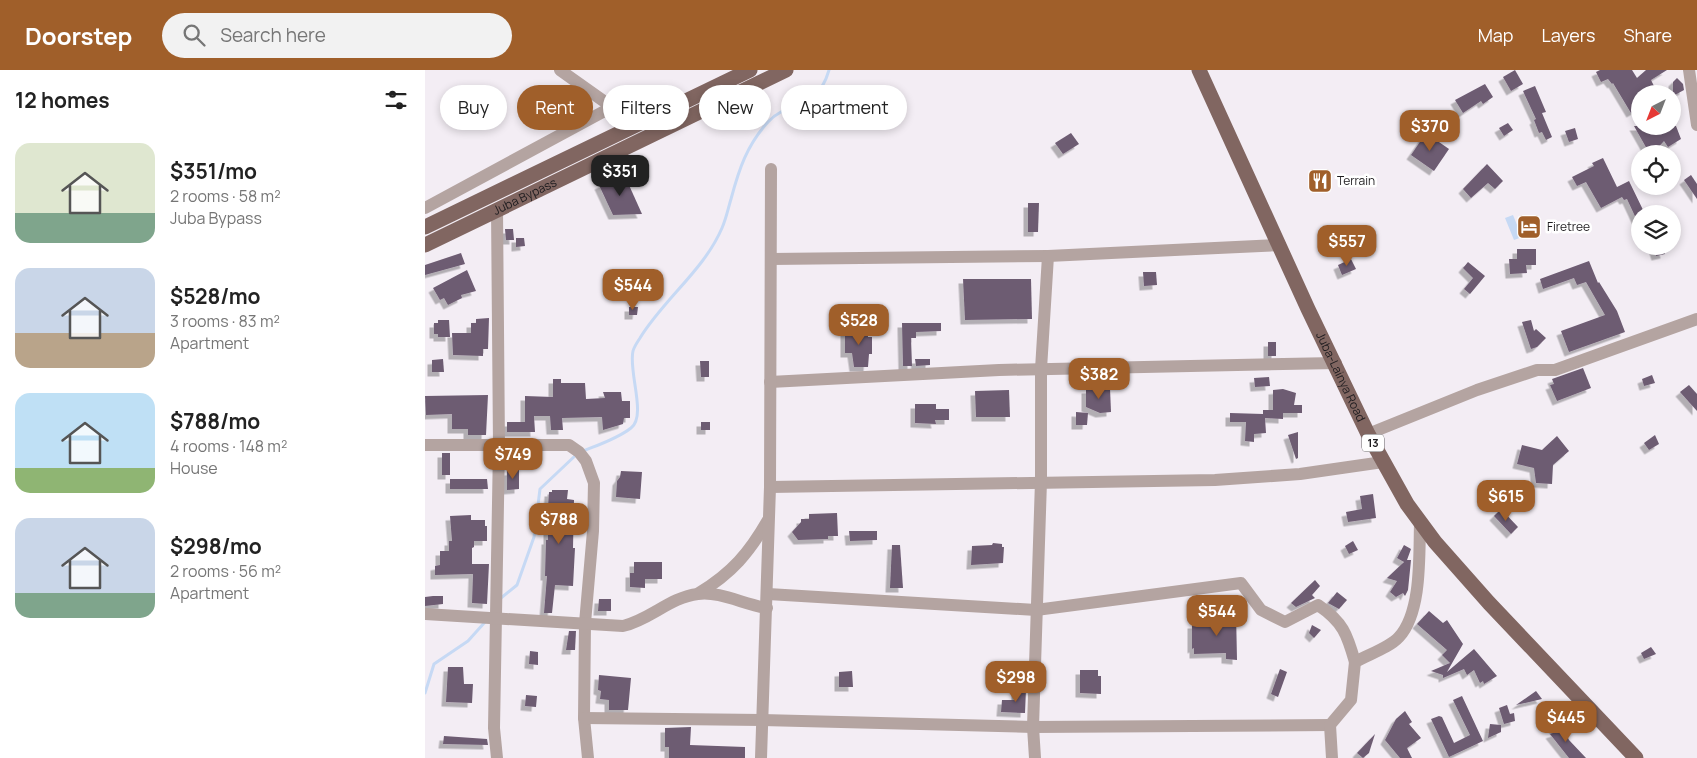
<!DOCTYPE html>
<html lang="en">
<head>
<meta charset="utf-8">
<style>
	body { margin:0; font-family:Manrope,sans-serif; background:#f2f2f2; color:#222; height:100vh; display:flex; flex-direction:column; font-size:19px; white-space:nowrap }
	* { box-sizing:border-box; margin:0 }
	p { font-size:16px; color:#767676 }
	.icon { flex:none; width:28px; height:28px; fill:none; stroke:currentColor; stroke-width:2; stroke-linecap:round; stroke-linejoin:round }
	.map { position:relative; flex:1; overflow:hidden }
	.details { display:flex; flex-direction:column; background:#fff; width:425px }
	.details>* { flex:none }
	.guide { position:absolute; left:15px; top:15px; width:475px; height:45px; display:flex; gap:10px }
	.needle { width:32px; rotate:222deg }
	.tools { position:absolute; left:1206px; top:15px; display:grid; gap:10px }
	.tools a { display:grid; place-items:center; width:50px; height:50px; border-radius:50%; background:#fff; box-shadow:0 2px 8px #0003; font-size:25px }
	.price { position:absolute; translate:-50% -42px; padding:0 11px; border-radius:10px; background:#a05f2a; color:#fff; font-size:16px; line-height:32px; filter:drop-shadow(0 1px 2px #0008) }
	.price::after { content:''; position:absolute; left:50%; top:30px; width:15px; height:11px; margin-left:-8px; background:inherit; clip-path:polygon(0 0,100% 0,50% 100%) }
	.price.current { background:#222; color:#fff }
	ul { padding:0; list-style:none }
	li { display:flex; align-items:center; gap:15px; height:125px; padding:0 15px }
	li span { display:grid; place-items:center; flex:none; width:140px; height:100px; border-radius:15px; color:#555 }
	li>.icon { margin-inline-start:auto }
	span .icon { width:60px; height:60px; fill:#fffc; stroke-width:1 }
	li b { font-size:21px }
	h2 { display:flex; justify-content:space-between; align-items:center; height:60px; padding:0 15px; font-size:21px }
	.pill { padding:0 18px; border-radius:22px; background:#fff; box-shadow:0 2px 8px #0003; font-size:18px; line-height:45px }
	.pill.current { background:#a05f2a; color:#fff }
	header { display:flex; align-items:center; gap:30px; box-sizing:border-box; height:70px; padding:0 25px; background:#a05f2a; color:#fff }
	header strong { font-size:24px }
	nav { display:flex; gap:28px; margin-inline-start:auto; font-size:18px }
	.search { width:350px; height:45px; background:#f2f2f2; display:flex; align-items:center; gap:12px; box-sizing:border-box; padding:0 18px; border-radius:28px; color:#767676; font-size:19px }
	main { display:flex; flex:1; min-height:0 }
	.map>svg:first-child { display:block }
	.water { fill:#c6d9f4 }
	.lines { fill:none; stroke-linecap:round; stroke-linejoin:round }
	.stream { stroke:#c6d9f4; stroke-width:3 }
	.building { fill:#6d5b72; filter:url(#shadow) }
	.minor { stroke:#b4a4a1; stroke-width:12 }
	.major { stroke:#816661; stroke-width:15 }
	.labels { text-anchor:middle; stroke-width:5; stroke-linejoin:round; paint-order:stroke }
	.shield { fill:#fff; stroke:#626062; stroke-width:1 }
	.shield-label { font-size:11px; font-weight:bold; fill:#1e1c1f }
	.poi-label { font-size:12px; fill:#1e1c1f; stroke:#fff; text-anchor:start }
	.street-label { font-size:12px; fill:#1e1c1f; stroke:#fff }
</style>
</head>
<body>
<header>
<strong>Doorstep</strong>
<div class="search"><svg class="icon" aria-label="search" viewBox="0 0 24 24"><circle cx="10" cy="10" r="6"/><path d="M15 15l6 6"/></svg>Search here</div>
<nav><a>Map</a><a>Layers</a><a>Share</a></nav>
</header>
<main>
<section class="details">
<h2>12 homes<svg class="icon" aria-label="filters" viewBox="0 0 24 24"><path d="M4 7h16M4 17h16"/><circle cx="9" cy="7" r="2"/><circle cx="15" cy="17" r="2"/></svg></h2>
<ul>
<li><span style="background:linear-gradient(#dfe7d0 70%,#7fa58c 0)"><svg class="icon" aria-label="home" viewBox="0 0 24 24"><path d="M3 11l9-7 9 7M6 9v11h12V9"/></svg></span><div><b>$351/mo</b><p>2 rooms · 58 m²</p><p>Juba Bypass</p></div></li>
<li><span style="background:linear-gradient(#c9d6e8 65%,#b9a48a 0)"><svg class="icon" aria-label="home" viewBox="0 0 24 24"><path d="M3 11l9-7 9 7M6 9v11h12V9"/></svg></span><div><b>$528/mo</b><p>3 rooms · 83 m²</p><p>Apartment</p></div></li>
<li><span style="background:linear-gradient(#bfe0f5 75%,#8fb573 0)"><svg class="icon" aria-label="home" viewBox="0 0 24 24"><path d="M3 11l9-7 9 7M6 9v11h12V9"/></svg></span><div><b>$788/mo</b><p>4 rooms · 148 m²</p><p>House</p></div></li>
<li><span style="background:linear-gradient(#c9d6e8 75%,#7fa58c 0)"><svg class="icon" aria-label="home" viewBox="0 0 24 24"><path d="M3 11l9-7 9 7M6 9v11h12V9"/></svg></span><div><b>$298/mo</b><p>2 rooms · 56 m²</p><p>Apartment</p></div></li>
</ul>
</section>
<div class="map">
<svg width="1272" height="688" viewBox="0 0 1272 688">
	<defs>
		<filter id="shadow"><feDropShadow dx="-4.5" dy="4.5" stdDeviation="0" flood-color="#0004"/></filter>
	</defs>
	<rect width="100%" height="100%" fill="#f3edf4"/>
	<polygon class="water" points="1088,145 1097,167 1089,170 1080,148"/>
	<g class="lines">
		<g class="stream">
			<path d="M 158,381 C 173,375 192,369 206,358 C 222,346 203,301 208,281 C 209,277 213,271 215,268 C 239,229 279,200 297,158 C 301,149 303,139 306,129 C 314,99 322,75 343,52 C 364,29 392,42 404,0"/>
			<polyline points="76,528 92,515 109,467 115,419 152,384"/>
			<polyline points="0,623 9,594 43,571 60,552"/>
		</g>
	</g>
	<g class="building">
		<polygon points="1090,0 1098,14 1086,21 1078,7"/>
		<polygon points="1175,0 1207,0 1212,8 1221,0 1242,0 1226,10 1233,24 1215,24 1215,38 1206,43 1188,13 1187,14 1183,9 1176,12 1171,2"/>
		<polygon points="1252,8 1258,14 1259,20 1248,26 1248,12"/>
		<polygon points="1060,14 1068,27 1058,34 1056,31 1038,43 1030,30"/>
		<polygon points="1110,16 1121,42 1117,43 1127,67 1121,70 1117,62 1114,63 1109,50 1111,49 1098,21"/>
		<polygon points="1083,53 1088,60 1079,66 1074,58"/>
		<polygon points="1209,56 1251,56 1256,69 1243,77 1239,71 1229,82 1222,79"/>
		<polygon points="1150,58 1153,69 1144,72 1140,61"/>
		<polygon points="646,63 654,74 638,84 630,73"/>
		<polygon points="1001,63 1024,79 1009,101 986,85"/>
		<polygon points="1178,88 1192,117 1204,111 1220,144 1215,144 1215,157 1202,129 1199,130 1197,127 1176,138 1161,112 1152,116 1147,107 1169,96 1167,93"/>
		<polygon points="1062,94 1078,111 1070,119 1063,113 1046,128 1038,119"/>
		<polygon points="199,104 217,144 188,145 174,115"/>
		<polygon points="1266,105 1272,114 1272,129 1259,110"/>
		<polygon points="603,133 614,133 613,162 603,162"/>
		<polygon points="80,159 88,159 89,170 81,170"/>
		<polygon points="91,168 99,168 100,176 91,177"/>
		<polygon points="1228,176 1238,176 1240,184 1231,186"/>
		<polygon points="1092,179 1111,179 1111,195 1101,195 1102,203 1085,204 1084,189 1092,189"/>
		<polygon points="36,183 40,194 0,205 0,195"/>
		<polygon points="926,189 931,199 917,205 913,195"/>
		<polygon points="1164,191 1173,213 1174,212 1192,241 1200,262 1144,282 1136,261 1180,245 1161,212 1152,215 1149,208 1118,219 1115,209"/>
		<polygon points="1043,192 1060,206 1045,224 1039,219 1048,208 1038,198"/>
		<polygon points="42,200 51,221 36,225 37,228 23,235 19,228 15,230 8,218"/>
		<polygon points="718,202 731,202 732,215 719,216"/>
		<polygon points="538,209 606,209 607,249 540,250"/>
		<polygon points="204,237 213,237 212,245 204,245"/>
		<polygon points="64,248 63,279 58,279 58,286 28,285 27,263 46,263 46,253 51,253 51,249"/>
		<polygon points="13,250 24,250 25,267 13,267 13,264 9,264 9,253 13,253"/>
		<polygon points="1106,250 1109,261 1111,259 1121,268 1112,277 1106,279 1097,252"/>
		<polygon points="477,253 516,253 516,261 491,262 491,268 486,268 487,296 478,296"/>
		<polygon points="428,256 443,256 443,267 447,267 447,284 444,284 443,297 429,297 427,283 420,283 420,261 428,261"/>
		<rect x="843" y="272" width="8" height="14"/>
		<polygon points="18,289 19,302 7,302 7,290"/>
		<polygon points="490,289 505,289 505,295 491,296"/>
		<polygon points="275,291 284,291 284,307 276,307"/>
		<polygon points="1158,298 1166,318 1132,331 1125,315 1129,314 1127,309"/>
		<polygon points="1227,305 1230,313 1219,316 1217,309"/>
		<polygon points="844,307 845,316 830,317 829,308"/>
		<polygon points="128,309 136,309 136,313 160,313 161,329 180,328 178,322 196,322 197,331 205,331 205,348 199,348 198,354 178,360 177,347 137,348 138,360 126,360 125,346 109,346 110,362 82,362 82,352 100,352 100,326 128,327"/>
		<polygon points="1264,315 1272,324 1272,341 1255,322"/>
		<polygon points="685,318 686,342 675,343 661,337 661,319"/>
		<polygon points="858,319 871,323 869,335 877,335 877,343 858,343 858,349 840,348 841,363 829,364 829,372 820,371 821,352 805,352 805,343 838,344 838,340 848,340 848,320"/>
		<polygon points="584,320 585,347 551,347 550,321"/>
		<polygon points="63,325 61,365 43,365 43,359 27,359 27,344 1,345 0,326"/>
		<polygon points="490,334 511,334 511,339 524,339 524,350 510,350 511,354 490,353"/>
		<polygon points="651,342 663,343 662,355 651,355"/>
		<rect x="276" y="352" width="9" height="8"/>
		<polygon points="873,362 873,388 871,389 863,365"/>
		<polygon points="1230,365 1234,374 1224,380 1219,373"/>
		<polygon points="1132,366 1144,381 1128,395 1127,414 1111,413 1109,398 1092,394 1097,375 1117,380"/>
		<rect x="17" y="383" width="8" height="22"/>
		<polygon points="94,400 94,419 82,420 82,401"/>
		<polygon points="196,401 217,402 215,429 191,427 192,411 195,407"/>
		<polygon points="25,409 62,409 63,419 25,419"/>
		<polygon points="127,420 143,420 142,429 149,430 148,478 150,478 148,516 130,515 127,543 119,543 122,506 120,506 121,470 123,470 123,437 124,422 127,422"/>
		<polygon points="948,424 951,448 923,452 921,442 937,439 935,426"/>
		<polygon points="1076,439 1093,457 1086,464 1069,446"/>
		<polygon points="412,443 413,466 403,466 403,469 373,470 367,462 376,452 376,449 384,449 384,444"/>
		<polygon points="46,445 46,450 60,450 60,456 62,456 62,471 49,471 49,477 47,478 47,494 64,494 62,534 47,533 48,504 10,505 10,496 15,495 15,481 24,481 24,471 27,471 25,446"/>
		<polygon points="424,461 452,461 452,470 425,471"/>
		<polygon points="928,471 933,480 924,484 920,476"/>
		<polygon points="568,473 577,474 577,477 579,477 578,493 546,495 547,476 567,475"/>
		<polygon points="467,475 475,475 478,518 465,518"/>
		<polygon points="979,475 986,479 982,490 986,490 983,520 980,526 978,523 971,527 965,522 972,511 962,508 979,492 972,488"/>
		<polygon points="209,492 237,492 237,509 220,509 220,518 205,517 205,503 209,503"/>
		<polygon points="890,510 895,516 887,525 890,528 871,537 866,533"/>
		<polygon points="912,522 922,530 914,539 903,533"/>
		<polygon points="8,526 18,526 18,534 0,536 0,527"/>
		<polygon points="174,529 186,529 186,541 173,541"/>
		<polygon points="1004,541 1018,553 1022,550 1038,574 1022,602 1049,579 1072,606 1059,614 1058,611 1055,613 1049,600 1042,605 1039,599 1018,608 1018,605 1006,601 1025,593 1017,585 1022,580 992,554"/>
		<polygon points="794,542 811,542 812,590 801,589 801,583 769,584 769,578 767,579 767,554 795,553"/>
		<polygon points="887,555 896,560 889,568 884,563"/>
		<polygon points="144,561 151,561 150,580 141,580"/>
		<polygon points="1226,577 1231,584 1219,589 1216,583"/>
		<polygon points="105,581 113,582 113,595 104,594"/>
		<polygon points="23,597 38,597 39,614 48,614 47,633 21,632"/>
		<polygon points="855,599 862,602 853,627 846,624"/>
		<polygon points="655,600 673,600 673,606 676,606 676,624 655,623"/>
		<polygon points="427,601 428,617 414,617 414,602"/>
		<polygon points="174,605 206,608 203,640 184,640 184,630 175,629 176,621 173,620"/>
		<polygon points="591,618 601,619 600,643 576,642 577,630 591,630"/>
		<polygon points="1111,621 1117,629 1091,635"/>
		<polygon points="101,625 112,626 111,637 100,636"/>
		<polygon points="1037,626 1058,671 1024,687 1006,649 1014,646 1017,647 1029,673 1045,665 1028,630"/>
		<polygon points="1082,635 1085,644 1089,643 1090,651 1079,654 1074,638"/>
		<polygon points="980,641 987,652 984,654 996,668 982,678 987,688 975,688 960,670 971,649"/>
		<polygon points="1135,652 1144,670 1161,688 1144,688 1125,664 1131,662 1127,656"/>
		<polygon points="1065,654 1076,655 1076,662 1063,668"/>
		<polygon points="266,657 265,675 320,677 320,688 244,688 244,677 240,677 240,658"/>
		<polygon points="950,664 944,683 938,688 932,683"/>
		<polygon points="19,666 62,669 63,675 18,674"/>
	</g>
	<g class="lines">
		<g class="minor">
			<polyline points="135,0 187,37 229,47"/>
			<polyline points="1264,0 1272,55"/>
			<polyline points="0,138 187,37"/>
			<polyline points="72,139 74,377 69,658 72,688"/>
			<polyline points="346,189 623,186"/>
			<polyline points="345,312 574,300 911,293"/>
			<polyline points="943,364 1052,320 1112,300 1130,300 1272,249"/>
			<polyline points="0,375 144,375 154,382 161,391 169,413 168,461 160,553 159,648 163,688"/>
			<polyline points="345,417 790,410 875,404 958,392"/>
			<path d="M 274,523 C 307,503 324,483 343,450"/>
			<path d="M 343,524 L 611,540 L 816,513 L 836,540 L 860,552 L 893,535 C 918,552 922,564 930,592"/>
			<path d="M 0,544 L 198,556 C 225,550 245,527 273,524 C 295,521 320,535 342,538"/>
			<polyline points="159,648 337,650 608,657 905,655"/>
			<polyline points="336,688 345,417 346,99"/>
			<polyline points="610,688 608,657 616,411 616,299 623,186 855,175"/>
			<path d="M 907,688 L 905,655 L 926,630 L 930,592 C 944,584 964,578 974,567 C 997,542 994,485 995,453"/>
		</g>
		<g class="major">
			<path id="s1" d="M 774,0 L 883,239 L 943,364 L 982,434 L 1010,472 L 1064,533 L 1211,688"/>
			<polyline points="0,157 325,0"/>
			<path id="s2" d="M 0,175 L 361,0"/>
		</g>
	</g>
	<defs>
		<symbol id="restaurant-square" viewBox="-11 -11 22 22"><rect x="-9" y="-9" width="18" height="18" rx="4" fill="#a05f2a" stroke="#fff"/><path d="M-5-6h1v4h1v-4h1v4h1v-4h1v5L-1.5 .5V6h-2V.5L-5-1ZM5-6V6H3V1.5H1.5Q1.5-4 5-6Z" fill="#fff"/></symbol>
		<symbol id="hotel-square" viewBox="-11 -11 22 22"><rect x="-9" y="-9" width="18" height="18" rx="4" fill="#a05f2a" stroke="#fff"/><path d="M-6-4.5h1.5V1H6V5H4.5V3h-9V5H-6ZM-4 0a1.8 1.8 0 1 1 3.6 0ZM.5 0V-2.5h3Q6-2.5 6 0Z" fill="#fff"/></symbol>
	</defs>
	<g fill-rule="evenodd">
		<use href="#restaurant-square" x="881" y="97" width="28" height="28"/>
		<use href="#hotel-square" x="1090" y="143" width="28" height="28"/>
	</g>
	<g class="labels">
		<rect class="shield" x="937" y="364.5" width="22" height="17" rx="4"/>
		<g class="shield-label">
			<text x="948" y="377">13</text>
		</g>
		<g class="poi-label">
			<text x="912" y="115">Terrain</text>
			<text x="1122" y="161">Firetree</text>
		</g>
		<g class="street-label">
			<text dy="4" stroke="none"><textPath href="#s2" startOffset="111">Juba Bypass</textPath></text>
			<text dy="4" stroke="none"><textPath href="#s1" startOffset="338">Juba-Lainya Road</textPath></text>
		</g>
	</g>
</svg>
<div class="tools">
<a><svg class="needle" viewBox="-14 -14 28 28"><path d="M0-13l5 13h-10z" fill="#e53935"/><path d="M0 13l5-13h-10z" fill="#767676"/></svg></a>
<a><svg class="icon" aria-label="locate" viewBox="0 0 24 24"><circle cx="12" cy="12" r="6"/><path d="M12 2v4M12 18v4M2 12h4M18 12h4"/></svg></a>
<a><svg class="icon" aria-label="layers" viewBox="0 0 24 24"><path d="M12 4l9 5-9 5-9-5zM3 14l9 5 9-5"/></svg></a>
</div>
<b class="price" style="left:1005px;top:82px">$370</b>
<b class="price current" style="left:195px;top:127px">$351</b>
<b class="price" style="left:922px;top:197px">$557</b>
<b class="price" style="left:208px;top:241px">$544</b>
<b class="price" style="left:434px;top:276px">$528</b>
<b class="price" style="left:674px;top:330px">$382</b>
<b class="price" style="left:88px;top:410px">$749</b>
<b class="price" style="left:1081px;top:452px">$615</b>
<b class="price" style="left:134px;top:475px">$788</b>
<b class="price" style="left:792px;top:567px">$544</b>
<b class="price" style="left:591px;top:633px">$298</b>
<b class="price" style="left:1141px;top:673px">$445</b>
<div class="guide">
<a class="pill">Buy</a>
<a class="pill current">Rent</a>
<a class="pill">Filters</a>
<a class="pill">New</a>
<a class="pill">Apartment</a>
</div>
</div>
</main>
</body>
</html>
